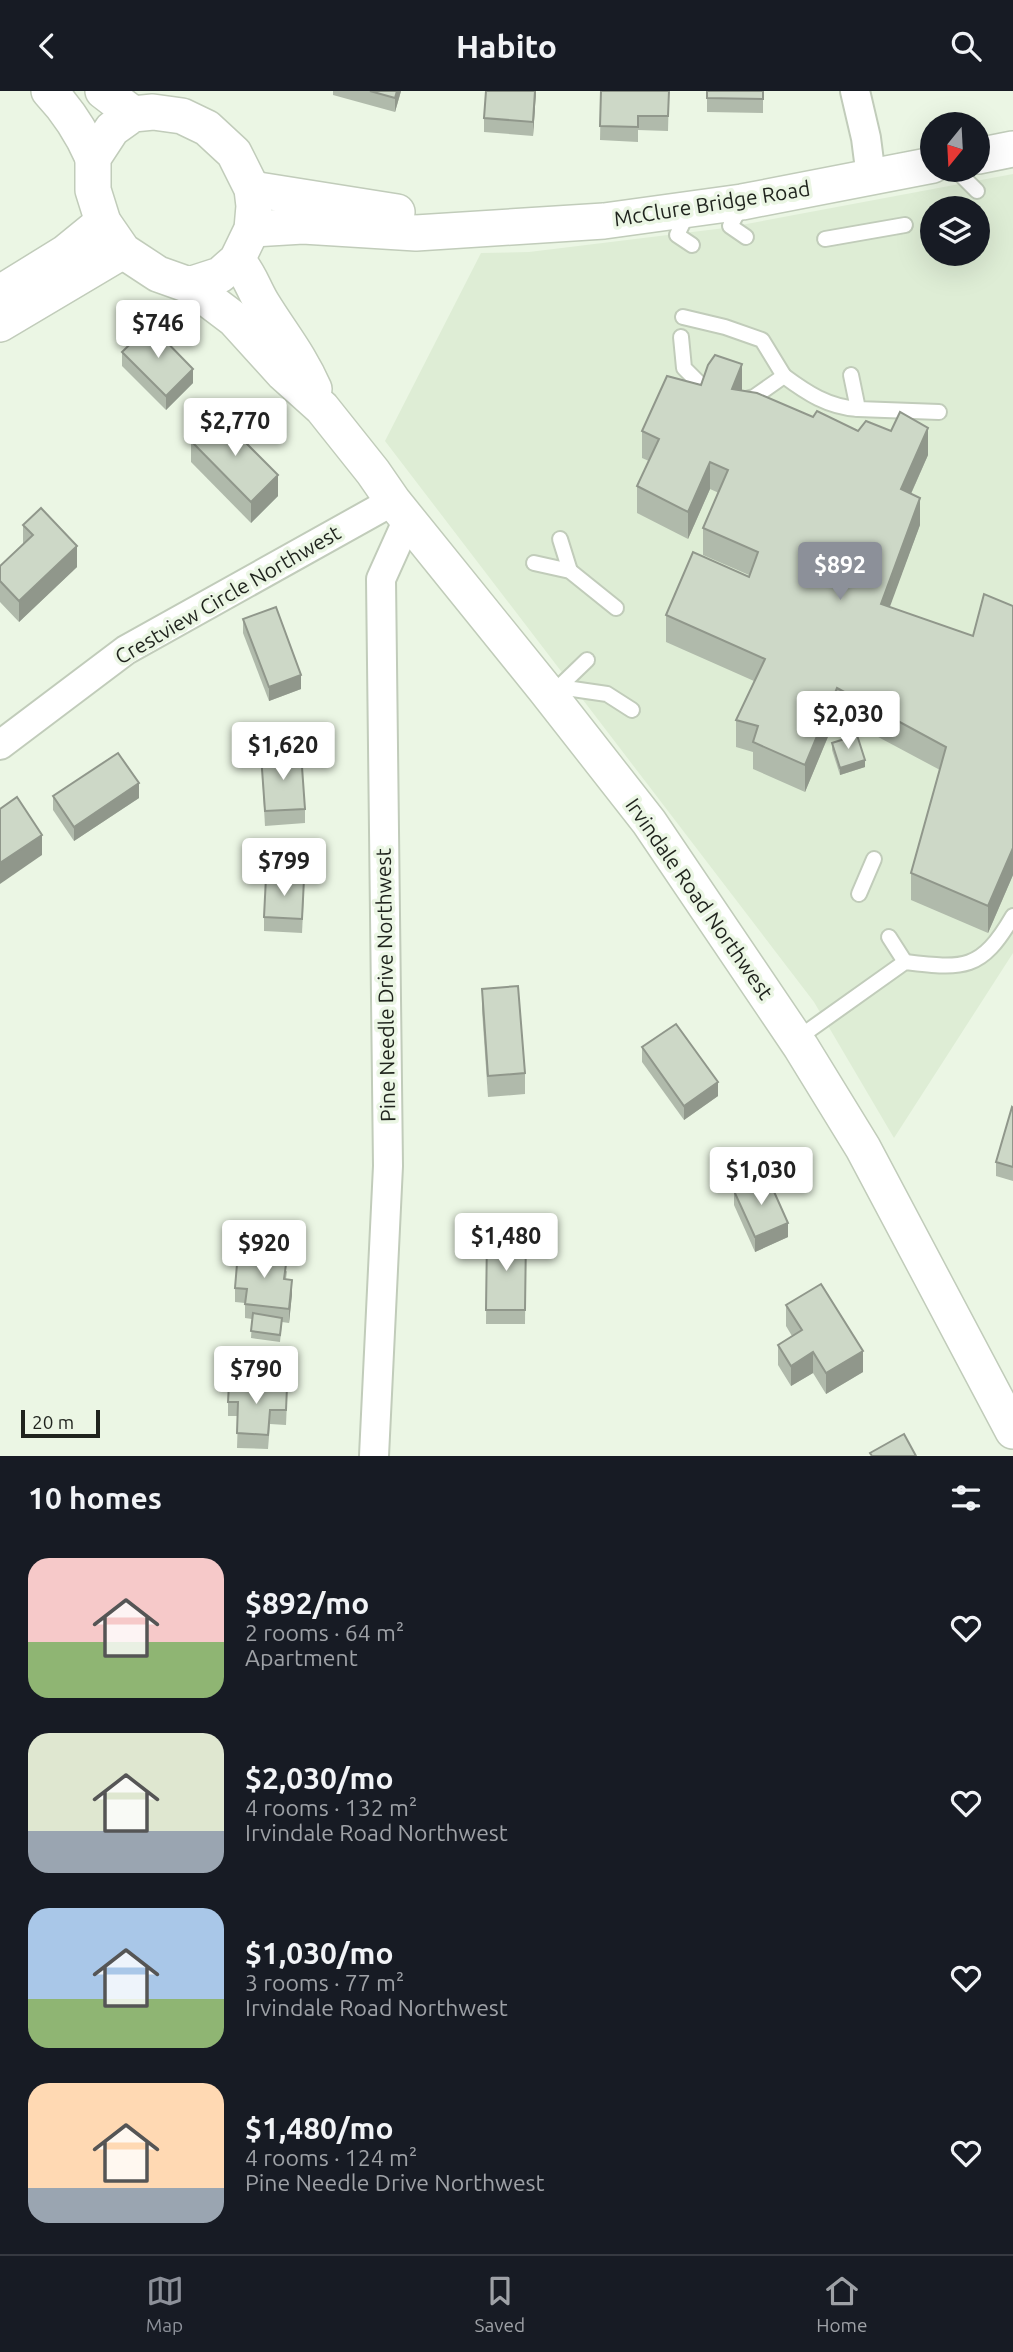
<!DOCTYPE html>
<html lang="en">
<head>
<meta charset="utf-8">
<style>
	body { margin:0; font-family:Ubuntu,sans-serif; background:#242831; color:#f1f3f6; height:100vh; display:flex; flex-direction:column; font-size:26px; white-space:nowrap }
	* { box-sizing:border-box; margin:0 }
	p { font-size:23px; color:#9ea1a6 }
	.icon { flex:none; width:38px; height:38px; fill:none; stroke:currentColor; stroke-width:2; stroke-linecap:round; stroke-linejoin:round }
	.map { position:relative; height:1365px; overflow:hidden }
	.side { display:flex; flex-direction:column; background:#171b24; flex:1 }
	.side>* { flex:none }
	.needle { width:46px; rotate:198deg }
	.buttons { position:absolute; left:920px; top:21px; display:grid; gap:14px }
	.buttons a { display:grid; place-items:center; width:70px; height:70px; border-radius:50%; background:#171b24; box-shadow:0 7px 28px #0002; font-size:35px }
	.scale { position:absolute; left:21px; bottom:18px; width:79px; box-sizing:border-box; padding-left:7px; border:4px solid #1f231d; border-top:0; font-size:19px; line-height:24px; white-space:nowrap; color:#1f231d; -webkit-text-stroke:5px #ebf6e4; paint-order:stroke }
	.price { position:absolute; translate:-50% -60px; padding:0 16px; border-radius:7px; background:#fff; color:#222; font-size:23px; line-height:46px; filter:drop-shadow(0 2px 4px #0008) }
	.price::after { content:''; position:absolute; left:50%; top:42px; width:21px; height:16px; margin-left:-10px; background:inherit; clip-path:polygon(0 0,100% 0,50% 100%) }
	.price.active { background:#8c9099; color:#fff }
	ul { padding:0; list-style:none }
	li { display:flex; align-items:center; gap:21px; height:175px; padding:0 28px }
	li span { display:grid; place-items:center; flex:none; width:196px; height:140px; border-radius:21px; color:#555 }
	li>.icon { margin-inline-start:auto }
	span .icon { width:84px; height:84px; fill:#fffc; stroke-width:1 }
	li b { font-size:30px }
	h2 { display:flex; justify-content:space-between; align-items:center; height:84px; padding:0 28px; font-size:30px }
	header { display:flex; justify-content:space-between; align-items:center; height:91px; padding:0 28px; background:#171b24; font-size:32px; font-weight:700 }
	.tabs { display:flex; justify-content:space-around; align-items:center; height:98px; border-top:2px solid #363941; background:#171b24; font-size:19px; color:#9ea1a6 }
	.tabs a { display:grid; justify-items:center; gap:4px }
	.tabs .active { color:#8c9099 }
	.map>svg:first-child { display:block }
	.built { fill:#deedd5; fill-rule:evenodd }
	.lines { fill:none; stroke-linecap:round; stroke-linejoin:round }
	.service-casing { stroke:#c1ccba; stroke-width:18 }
	.minor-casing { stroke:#c1ccba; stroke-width:32 }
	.tertiary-casing { stroke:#c1ccba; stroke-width:38 }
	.service { stroke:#fff; stroke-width:14 }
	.minor { stroke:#fff; stroke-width:28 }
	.tertiary { stroke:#fff; stroke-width:35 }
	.wall { fill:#b0baab }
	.shaded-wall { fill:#90978b }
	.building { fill:#cdd8c7; stroke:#90978b; stroke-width:2 }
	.labels { text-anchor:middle; stroke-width:7; stroke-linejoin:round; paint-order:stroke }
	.street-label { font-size:21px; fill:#1f231d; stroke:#ebf6e4 }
</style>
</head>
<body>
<header><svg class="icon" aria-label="back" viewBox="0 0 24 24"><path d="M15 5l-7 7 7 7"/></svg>Habito<svg class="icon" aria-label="search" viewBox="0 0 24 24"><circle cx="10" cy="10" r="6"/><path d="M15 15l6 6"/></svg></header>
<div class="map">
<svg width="1013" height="1365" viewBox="0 0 1013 1365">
	<rect width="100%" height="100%" fill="#ebf6e4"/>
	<path class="built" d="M 1013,83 L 1013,862 L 894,1047 L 814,911 L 385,350 L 481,162 L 529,161 L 725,137 ZM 933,117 L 978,117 L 978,163 L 933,163 Z"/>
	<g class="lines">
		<defs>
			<g id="service">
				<polyline points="961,79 958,81 977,100"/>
				<polyline points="742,114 730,135 746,146"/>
				<polyline points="688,121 677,144 692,154"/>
				<polyline points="825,148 905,134"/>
				<polyline points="683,226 725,236 762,249 784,285"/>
				<polyline points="681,246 684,277 708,301"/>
				<polyline points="851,284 858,318 939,321"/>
				<path d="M 743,309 L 754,306 L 784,285 C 807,302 828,316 858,318"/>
				<polyline points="560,448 570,480"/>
				<polyline points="534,472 570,480 616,517"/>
				<polyline points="549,596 559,596 607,603 632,619"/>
				<polyline points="559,596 587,569"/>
				<polyline points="859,803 874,768"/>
				<polyline points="889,846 905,871"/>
				<path d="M 802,955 L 808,940 L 905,871 C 964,878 981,880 1013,825"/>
			</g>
			<g id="minor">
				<polyline points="855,0 866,47 871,86"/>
				<polyline points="0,654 126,559 393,410"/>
				<polyline points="374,1365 388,1075 381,488 408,428"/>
			</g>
			<g id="tertiary">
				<path d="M 49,0 C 68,20 82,42 93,67"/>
				<polyline points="103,0 133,23"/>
				<polygon points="153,21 182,25 207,37 234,62 252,98 254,115 252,138 237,169 220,184 189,194 158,183 123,160 103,131 93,99 93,67 112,38 133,23"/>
				<polyline points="978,65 1013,58"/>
				<polyline points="252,98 397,121"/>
				<polyline points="252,138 303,135 416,142 604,130 742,111 933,74"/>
				<path d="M 237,169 C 250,184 253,197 262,212 C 281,243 299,264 314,298"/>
				<polyline points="189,194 234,228 283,282 322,317 373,381 393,410 544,597 649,731 801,956 863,1057 1013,1340"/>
				<polyline points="0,202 65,162 103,131"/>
				<polyline points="0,233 123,160"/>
			</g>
		</defs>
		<use href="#service" class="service-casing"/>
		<use href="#minor" class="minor-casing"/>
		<use href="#tertiary" class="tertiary-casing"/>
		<use href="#service" class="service"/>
		<use href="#minor" class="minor"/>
		<use href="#tertiary" class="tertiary"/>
	</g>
	<g class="wall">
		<polygon points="333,0 401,0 395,21 333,4"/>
		<polygon points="536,0 533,45 484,41 484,27"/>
		<polygon points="601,0 669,0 668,40 638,39 638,51 600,49"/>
		<polygon points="707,0 763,0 763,22 707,21"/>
		<polygon points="122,261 193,292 166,319 122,275"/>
		<polygon points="701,294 742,300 813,326 928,364 911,403 920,434 889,516 973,545 1013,515 1013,784 988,842 911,809 911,782 940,679 837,624 805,701 753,678 753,661 736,656 736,629 754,590 666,551 666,524 749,486 749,484 703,464 703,437 719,402 710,398 688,448 637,422 637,395 649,370 642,367 642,340"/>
		<polygon points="191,350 278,405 251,432 191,371"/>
		<polygon points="23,434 77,476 19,531 0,511 0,475 23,453"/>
		<polygon points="243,528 301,598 269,610 243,542"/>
		<polygon points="832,652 865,676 840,684 832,659"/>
		<polygon points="261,664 305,718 305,732 265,735"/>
		<polygon points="53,705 139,707 74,750 53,719"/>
		<polygon points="304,802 302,842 264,840 264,826"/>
		<polygon points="482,898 525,982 525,1003 488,1006 482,919"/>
		<polygon points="642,956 718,1005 684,1029 642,971"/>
		<polygon points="1013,1017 1013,1090 996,1085 996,1071"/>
		<polygon points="734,1100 788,1146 755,1161 734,1114"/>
		<polygon points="487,1145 526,1145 525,1233 486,1233"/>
		<polygon points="287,1180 286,1188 292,1203 289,1232 282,1231 280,1251 251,1247 252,1228 245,1227 245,1212 235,1211 235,1197"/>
		<polygon points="786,1214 863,1281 826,1303 813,1282 791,1295 778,1274 778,1254 792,1245 786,1235"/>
		<polygon points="287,1310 286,1334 270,1333 268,1358 237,1357 238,1325 228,1325 228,1311"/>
	</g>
	<g class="shaded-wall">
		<polygon points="397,0 401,0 395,21 395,7"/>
		<polygon points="535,0 536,0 533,45 533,31"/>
		<polygon points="742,273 742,300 732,298"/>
		<polygon points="193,278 193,292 166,319 166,305"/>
		<polygon points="928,337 928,364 901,425 901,398"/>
		<polygon points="710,371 710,398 688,448 688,421"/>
		<polygon points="278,384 278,405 251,432 251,411"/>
		<polygon points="920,407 920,434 881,540 881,513"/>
		<polygon points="77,455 77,476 19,531 19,510"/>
		<polygon points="301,584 301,598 269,610 269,596"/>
		<polygon points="837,597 837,624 805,701 805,674"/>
		<polygon points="865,669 865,676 840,684 840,677"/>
		<polygon points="139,692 139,707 74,750 74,736"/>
		<polygon points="42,744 42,764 0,793 0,772"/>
		<polygon points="1013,757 1013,784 988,842 988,815"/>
		<polygon points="718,991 718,1005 684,1029 684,1015"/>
		<polygon points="788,1132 788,1146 755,1161 755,1146"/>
		<polygon points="292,1189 292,1203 289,1232 289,1218"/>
		<polygon points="863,1260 863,1281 826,1303 826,1282"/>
		<polygon points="813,1261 813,1282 791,1295 791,1275"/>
	</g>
	<g class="building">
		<polygon points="370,0 397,0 395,7"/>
		<polygon points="486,0 535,0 533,31 484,27"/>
		<polygon points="601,0 669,0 668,25 638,25 638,36 600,35"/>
		<polygon points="707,0 763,0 763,8 707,7"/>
		<polygon points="150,234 193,278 166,305 122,261"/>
		<polygon points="715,264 742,273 732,298 757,302 813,326 817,320 858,340 866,330 891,340 900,321 928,337 901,398 920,407 881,513 973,545 984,503 1013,515 1013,757 988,815 911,782 946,656 837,597 805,674 753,651 758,635 736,629 765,568 666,524 693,461 749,486 758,461 703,437 728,379 710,371 688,421 637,395 659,348 642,340 667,285 701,294 708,274"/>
		<polygon points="218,324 278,384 251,411 191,350"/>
		<polygon points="41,417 77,455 19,510 0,490 0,475 33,444 23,434"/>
		<polygon points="276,516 301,584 269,596 243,528"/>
		<polygon points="857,644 865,669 840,677 832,652"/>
		<polygon points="118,662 139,692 74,736 53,705"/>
		<polygon points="301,662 305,718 265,720 261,664"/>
		<polygon points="17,706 42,744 0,772 0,718"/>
		<polygon points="266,786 304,788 302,828 264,826"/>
		<polygon points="518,895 525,982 488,985 482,898"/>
		<polygon points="676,933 718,991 684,1015 642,956"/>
		<polygon points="1012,1016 1013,1017 1013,1076 996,1071"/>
		<polygon points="767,1085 788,1132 755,1146 734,1100"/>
		<polygon points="487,1145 526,1145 525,1219 486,1219"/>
		<polygon points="238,1161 287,1166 284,1188 292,1189 289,1218 245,1213 247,1198 235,1197"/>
		<polygon points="821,1193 863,1260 826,1282 813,1261 791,1275 778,1254 802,1239 786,1214"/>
		<polygon points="253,1222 282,1227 280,1244 251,1240"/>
		<polygon points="229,1292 287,1296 286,1319 270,1319 268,1344 237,1342 238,1311 228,1311"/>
		<polygon points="904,1343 916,1365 872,1365 870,1362"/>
	</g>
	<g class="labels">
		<g class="street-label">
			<text transform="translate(712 113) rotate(-9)" y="7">McClure Bridge Road</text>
			<text transform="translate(228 504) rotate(-30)" y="7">Crestview Circle Northwest</text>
			<text transform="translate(699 808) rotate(55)" y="7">Irvindale Road Northwest</text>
			<text transform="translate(386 894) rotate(-91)" y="7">Pine Needle Drive Northwest</text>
		</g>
	</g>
</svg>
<div class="buttons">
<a><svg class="needle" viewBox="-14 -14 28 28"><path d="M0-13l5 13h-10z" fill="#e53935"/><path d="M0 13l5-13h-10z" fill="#9ea1a6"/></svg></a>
<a><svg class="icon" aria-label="layers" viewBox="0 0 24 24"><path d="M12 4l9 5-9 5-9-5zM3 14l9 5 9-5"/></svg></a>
</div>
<div class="scale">20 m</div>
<b class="price" style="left:158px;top:269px">$746</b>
<b class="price" style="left:235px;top:367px">$2,770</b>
<b class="price active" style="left:840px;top:511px">$892</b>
<b class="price" style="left:848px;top:660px">$2,030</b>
<b class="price" style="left:283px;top:691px">$1,620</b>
<b class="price" style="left:284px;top:807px">$799</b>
<b class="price" style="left:761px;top:1116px">$1,030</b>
<b class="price" style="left:506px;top:1182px">$1,480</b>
<b class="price" style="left:264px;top:1189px">$920</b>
<b class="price" style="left:256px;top:1315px">$790</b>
</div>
<section class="side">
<h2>10 homes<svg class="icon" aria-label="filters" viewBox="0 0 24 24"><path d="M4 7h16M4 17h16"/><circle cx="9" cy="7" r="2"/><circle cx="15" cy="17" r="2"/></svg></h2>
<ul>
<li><span style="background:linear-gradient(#f6c9c9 60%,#8fb573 0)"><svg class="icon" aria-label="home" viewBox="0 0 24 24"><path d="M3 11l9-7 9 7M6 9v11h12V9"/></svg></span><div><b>$892/mo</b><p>2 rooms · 64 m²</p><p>Apartment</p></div><svg class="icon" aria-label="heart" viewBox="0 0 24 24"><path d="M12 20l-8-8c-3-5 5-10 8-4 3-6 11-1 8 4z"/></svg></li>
<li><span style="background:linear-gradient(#dfe7d0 70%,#9aa5b1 0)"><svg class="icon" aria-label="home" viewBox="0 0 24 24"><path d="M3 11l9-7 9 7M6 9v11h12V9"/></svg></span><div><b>$2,030/mo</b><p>4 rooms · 132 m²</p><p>Irvindale Road Northwest</p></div><svg class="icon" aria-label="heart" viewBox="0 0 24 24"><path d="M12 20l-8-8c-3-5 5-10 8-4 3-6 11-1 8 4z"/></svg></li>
<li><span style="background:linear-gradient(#a9c7e8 65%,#8fb573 0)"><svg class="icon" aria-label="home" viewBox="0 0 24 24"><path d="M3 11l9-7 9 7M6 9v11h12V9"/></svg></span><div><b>$1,030/mo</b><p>3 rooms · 77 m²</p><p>Irvindale Road Northwest</p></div><svg class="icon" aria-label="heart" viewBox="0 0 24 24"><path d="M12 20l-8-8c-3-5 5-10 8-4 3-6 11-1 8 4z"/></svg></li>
<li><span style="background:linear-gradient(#ffd9b3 75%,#9aa5b1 0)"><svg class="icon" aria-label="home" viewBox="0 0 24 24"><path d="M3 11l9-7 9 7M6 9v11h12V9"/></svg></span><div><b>$1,480/mo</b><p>4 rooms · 124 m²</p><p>Pine Needle Drive Northwest</p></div><svg class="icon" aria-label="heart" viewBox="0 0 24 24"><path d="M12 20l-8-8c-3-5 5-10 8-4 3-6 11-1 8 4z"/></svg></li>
</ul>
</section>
<nav class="tabs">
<a class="active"><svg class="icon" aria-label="map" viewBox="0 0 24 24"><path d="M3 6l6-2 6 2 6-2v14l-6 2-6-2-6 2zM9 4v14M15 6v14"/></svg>Map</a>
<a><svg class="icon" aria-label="saved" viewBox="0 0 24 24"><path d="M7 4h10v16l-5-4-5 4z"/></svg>Saved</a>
<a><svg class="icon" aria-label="home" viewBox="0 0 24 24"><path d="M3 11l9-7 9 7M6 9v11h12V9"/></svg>Home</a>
</nav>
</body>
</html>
